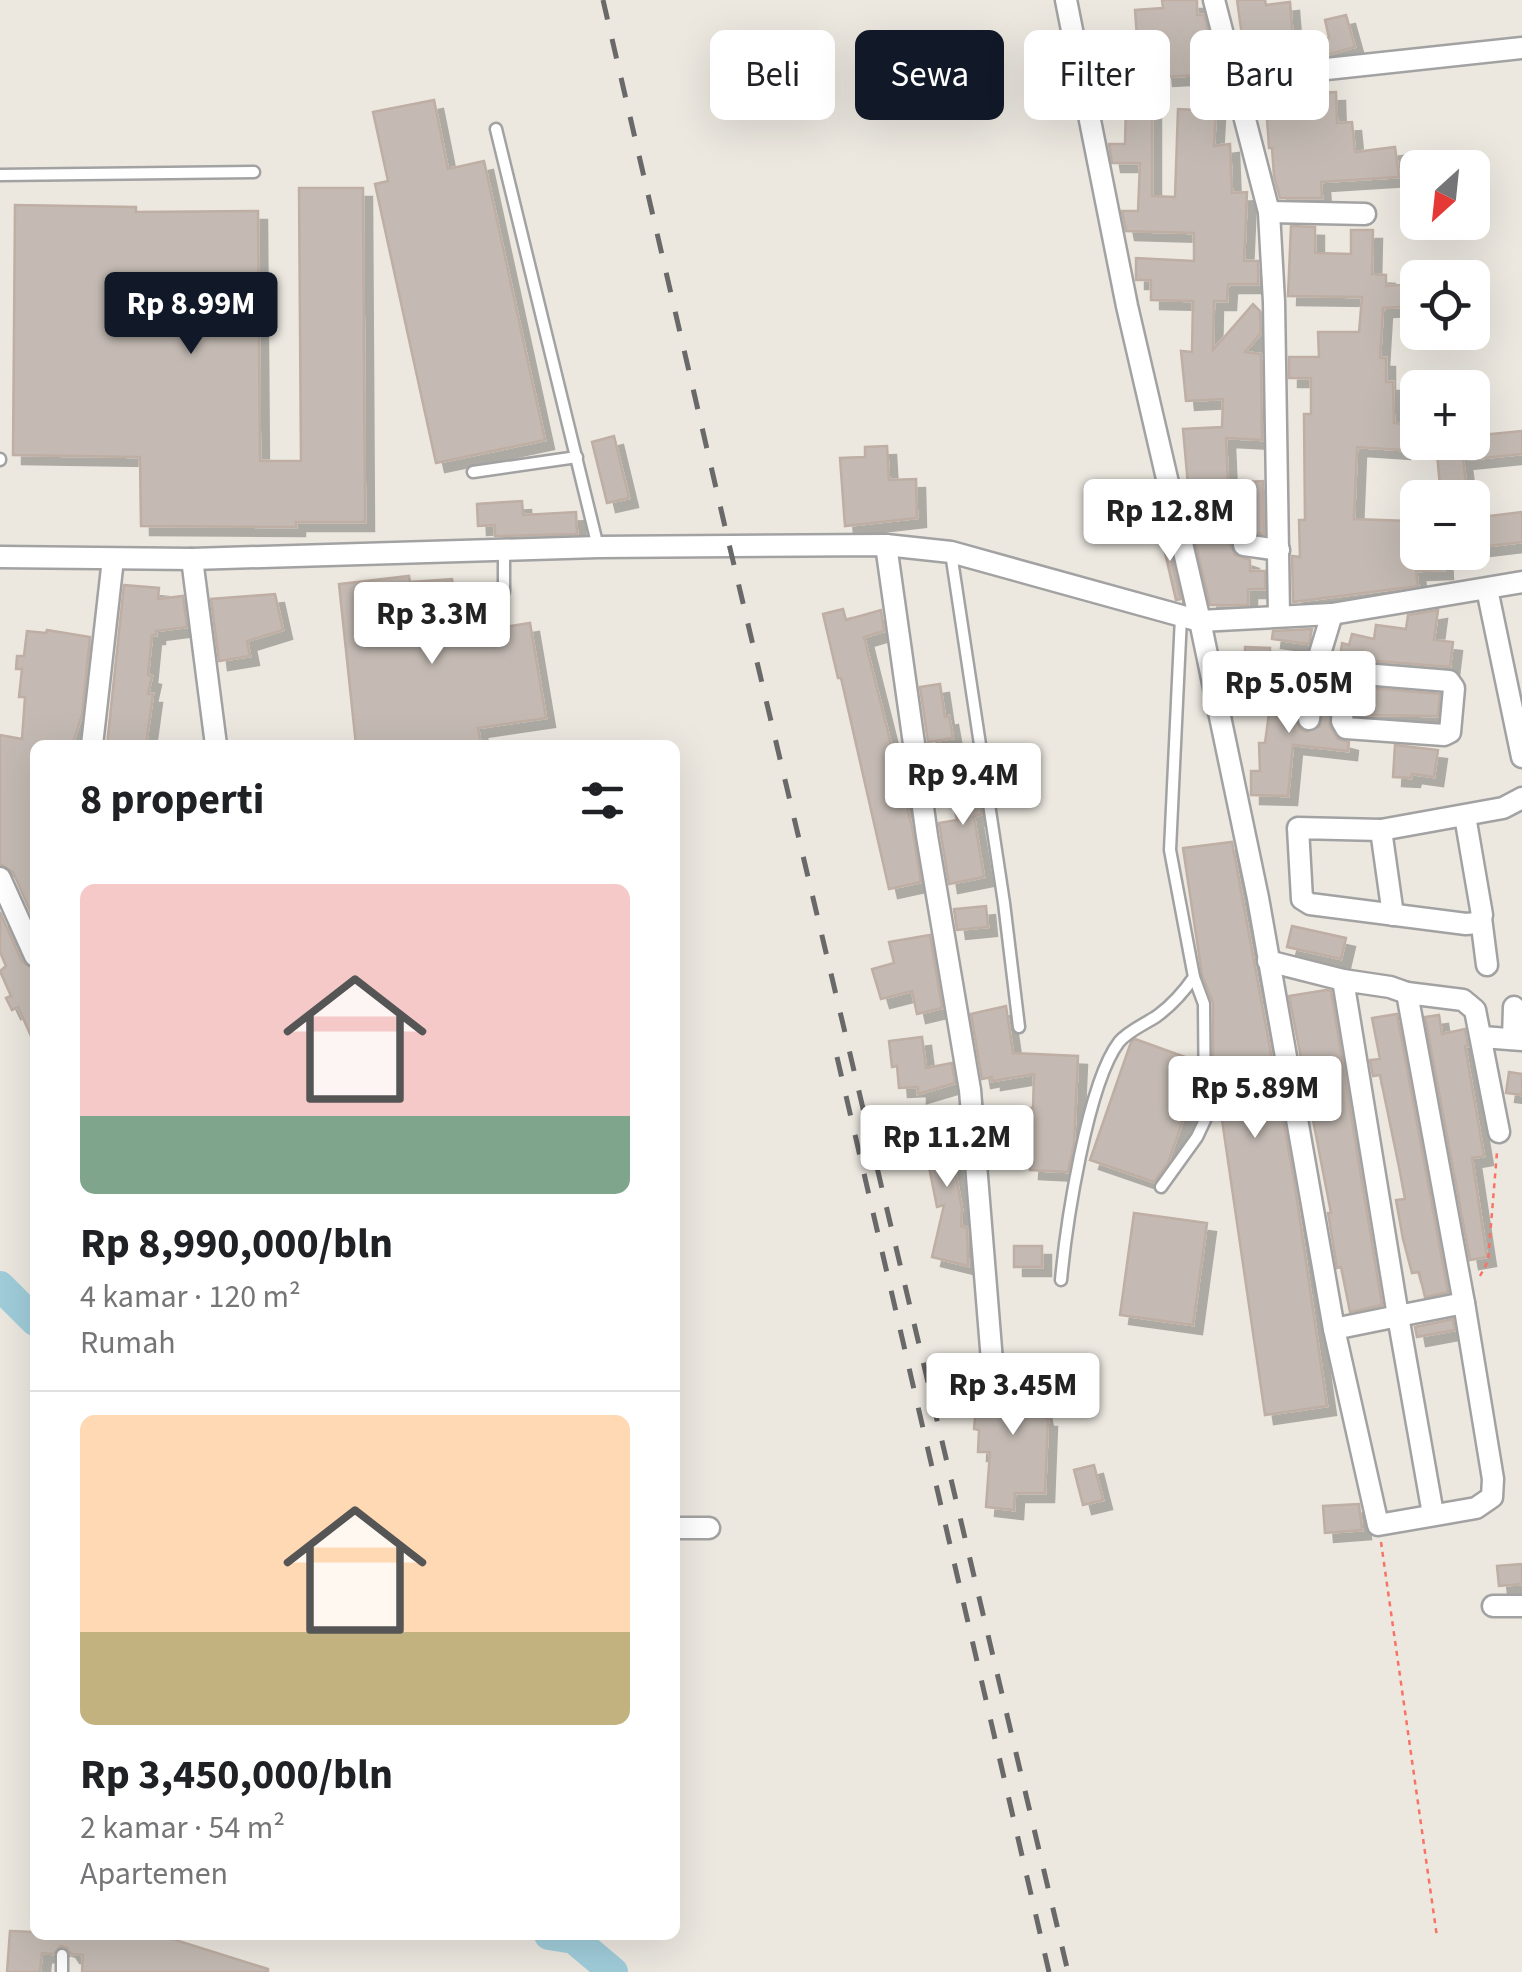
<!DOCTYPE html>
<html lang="id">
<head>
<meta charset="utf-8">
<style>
	body { margin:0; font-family:"Source Sans 3",sans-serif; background:#f2f2f2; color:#202124; height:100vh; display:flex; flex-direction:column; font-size:38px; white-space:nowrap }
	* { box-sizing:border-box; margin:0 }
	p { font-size:32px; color:#757577 }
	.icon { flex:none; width:55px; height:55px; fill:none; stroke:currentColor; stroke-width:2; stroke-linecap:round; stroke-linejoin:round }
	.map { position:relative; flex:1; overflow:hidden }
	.drawer { position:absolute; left:30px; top:740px; width:650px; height:1200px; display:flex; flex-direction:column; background:#fff; border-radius:15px; box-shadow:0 10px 40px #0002 }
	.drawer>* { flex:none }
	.hud { position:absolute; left:710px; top:30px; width:660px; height:90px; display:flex; gap:20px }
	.needle { width:65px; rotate:207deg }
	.controls { position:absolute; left:1400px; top:150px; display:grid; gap:20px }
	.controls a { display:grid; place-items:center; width:90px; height:90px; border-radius:15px; background:#fff; box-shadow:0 10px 40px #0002; font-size:50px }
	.price { position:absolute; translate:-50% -85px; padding:0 22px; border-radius:10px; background:#fff; color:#222; font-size:32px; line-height:65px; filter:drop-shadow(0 2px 5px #0008) }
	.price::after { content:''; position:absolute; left:50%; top:60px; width:30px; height:22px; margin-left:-15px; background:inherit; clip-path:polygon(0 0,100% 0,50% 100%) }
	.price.current { background:#111827; color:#fff }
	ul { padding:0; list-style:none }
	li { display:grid; align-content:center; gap:20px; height:530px; padding:0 50px }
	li+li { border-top:2px solid #e0e0e0 }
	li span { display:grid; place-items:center; height:310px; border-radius:15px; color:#555 }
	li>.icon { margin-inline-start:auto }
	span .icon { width:180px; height:180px; fill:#fffc; stroke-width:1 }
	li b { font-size:42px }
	h2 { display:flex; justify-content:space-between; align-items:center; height:120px; padding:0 50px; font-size:42px }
	.pill { padding:0 35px; border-radius:15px; background:#fff; box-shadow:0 10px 40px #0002; font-size:35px; line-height:90px }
	.pill.current { background:#111827; color:#fff }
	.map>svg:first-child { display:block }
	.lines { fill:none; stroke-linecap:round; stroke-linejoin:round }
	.river { stroke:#a0cdda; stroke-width:30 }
	.building { fill:#c4bab3; stroke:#beaea3; stroke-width:2.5; filter:url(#shadow) }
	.service-casing { stroke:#a2a2a2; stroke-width:15 }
	.minor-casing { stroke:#a2a2a2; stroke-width:25 }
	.path { stroke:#f87365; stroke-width:2.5; stroke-dasharray:5 5; stroke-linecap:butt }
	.service { stroke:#fff; stroke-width:10 }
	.minor { stroke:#fff; stroke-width:20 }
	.rail { stroke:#696969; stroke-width:5; stroke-dasharray:20 20; stroke-linecap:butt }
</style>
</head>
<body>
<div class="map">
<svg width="1522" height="1972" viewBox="0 0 1522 1972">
	<defs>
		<filter id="shadow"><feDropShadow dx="9" dy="9" stdDeviation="0" flood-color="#0004"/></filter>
	</defs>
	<rect width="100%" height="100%" fill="#ece8e0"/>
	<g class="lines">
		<g class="river">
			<polyline points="0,1286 35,1321"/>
			<polyline points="549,1935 574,1939 613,1972"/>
		</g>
	</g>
	<g class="building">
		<polygon points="1162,0 1197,0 1197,15 1204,15 1211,42 1211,52 1198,52 1199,75 1164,77 1162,55 1148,55 1147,38 1137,38 1135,10 1163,8"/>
		<polygon points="1237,0 1265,0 1266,5 1290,2 1293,40 1329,38 1325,20 1346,15 1355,47 1326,55 1246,64"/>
		<polygon points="1094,37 1118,37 1118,65 1093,65"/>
		<polygon points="1275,88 1276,94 1336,92 1337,123 1352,122 1355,152 1395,147 1399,177 1321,182 1322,198 1280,198 1274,176 1272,148 1269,148 1267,118 1259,118 1255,91"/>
		<polygon points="434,100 448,169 484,161 545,440 436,463 375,184 388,181 373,112"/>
		<polygon points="1134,101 1152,101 1152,196 1175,197 1178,109 1216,111 1214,146 1230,144 1232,193 1247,192 1244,261 1258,261 1258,284 1228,284 1227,301 1214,301 1213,350 1253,304 1260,311 1261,333 1245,352 1261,354 1262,440 1226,438 1228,483 1263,481 1264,534 1240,532 1230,544 1235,555 1250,560 1250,571 1265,571 1265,589 1248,589 1248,605 1210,605 1191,523 1195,522 1193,485 1188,485 1183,429 1222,427 1223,399 1186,401 1181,351 1192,352 1193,301 1151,300 1151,280 1136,280 1136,258 1194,261 1194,233 1126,231 1122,211 1138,211 1140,163 1112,163 1109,144 1125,144 1126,105 1134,105"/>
		<polygon points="299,188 363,188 365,522 296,522 296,527 141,526 140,457 13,455 15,205 136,207 136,212 258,211 260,461 301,461"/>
		<polygon points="1291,226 1315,227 1315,253 1351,254 1351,230 1373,230 1372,274 1386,275 1386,286 1416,284 1418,306 1383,308 1380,358 1386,358 1386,382 1393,382 1394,423 1402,424 1401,450 1357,447 1354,519 1409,521 1409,536 1418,535 1418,552 1443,552 1444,570 1416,571 1418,586 1293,602 1292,556 1300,557 1299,520 1305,520 1304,414 1311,414 1311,378 1289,378 1289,357 1319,357 1318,332 1359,332 1362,297 1288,296"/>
		<polygon points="1522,431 1522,454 1463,460 1468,498 1441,498 1436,442 1472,442 1472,436"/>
		<polygon points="614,436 629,498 607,503 592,442"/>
		<polygon points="887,446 889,480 916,479 917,518 845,526 840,458 865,457 865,447"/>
		<polygon points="522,501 523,515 576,512 577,534 495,536 495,525 478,526 477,504"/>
		<polygon points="1522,512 1522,542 1472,548 1472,518"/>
		<polygon points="1159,527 1164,527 1181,599 1176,600"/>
		<polygon points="409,576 410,582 452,579 461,634 530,623 546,718 478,728 481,745 356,745 339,584"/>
		<polygon points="124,585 159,588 158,599 183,596 187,627 156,631 156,635 152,635 148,675 152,676 148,694 153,694 146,745 107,745"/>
		<polygon points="275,594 283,630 247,641 250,656 219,661 211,599"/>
		<polygon points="843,609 846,620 881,610 884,631 864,637 912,827 921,882 889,889 841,678 838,678 823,614"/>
		<polygon points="1438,610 1434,640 1453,642 1450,667 1340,658 1342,643 1349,645 1352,634 1374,639 1376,625 1406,629 1408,615"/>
		<polygon points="1312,629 1309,644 1272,639 1273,631"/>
		<polygon points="47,630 90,637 82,715 72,745 35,745 32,881 35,881 35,922 13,872 0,864 0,735 22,739 25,697 19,697 22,669 16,669 17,656 24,656 27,631 46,633"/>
		<polygon points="1245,647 1270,648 1269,676 1245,676"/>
		<polygon points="1275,669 1301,672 1295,718 1300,729 1306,732 1320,726 1327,685 1331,685 1330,727 1338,739 1349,742 1348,751 1293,745 1288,796 1251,795 1251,771 1260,771 1259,743 1265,743"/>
		<polygon points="940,684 945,717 949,716 953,738 928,742 920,687"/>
		<polygon points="1358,687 1440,694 1438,716 1356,715"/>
		<polygon points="1395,745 1438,750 1434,777 1412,774 1411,778 1393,777"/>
		<polygon points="971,762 982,814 974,817 984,877 949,884 939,823 957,820 947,769"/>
		<polygon points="1232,842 1294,1179 1327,1406 1265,1415 1213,1058 1213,1003 1202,975 1183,848"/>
		<polygon points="986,906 988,927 957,930 954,909"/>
		<polygon points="0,912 22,962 35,970 35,1045 18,1007 12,1010 6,998 11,996 0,971 6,966 0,952"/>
		<polygon points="1292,926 1346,938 1341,959 1287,947"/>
		<polygon points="930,935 942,1008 917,1014 912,991 881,999 872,969 894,963 889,942"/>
		<polygon points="1326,990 1331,991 1382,1305 1350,1312 1341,1267 1337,1268 1328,1213 1331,1213 1289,996"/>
		<polygon points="1006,1006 1013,1053 1078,1056 1074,1144 1068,1172 1030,1170 1032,1133 991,1133 991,1108 1033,1108 1034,1074 992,1081 992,1077 982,1079 971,1014"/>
		<polygon points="1397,1014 1448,1292 1425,1297 1419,1272 1412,1273 1403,1239 1396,1200 1405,1199 1399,1167 1380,1075 1373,1076 1370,1060 1380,1059 1372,1018"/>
		<polygon points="1439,1015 1442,1034 1465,1029 1468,1046 1465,1046 1484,1156 1472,1158 1487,1257 1470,1260 1425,1017"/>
		<polygon points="922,1037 926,1068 952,1063 955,1083 918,1094 918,1087 899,1088 897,1066 892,1067 889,1041"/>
		<polygon points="1135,1039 1196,1061 1196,1083 1168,1163 1154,1182 1090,1160 1131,1042"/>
		<polygon points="1509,1072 1522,1074 1522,1095 1506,1093"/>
		<polygon points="955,1113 958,1153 952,1154 962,1209 961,1226 967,1228 968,1266 932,1257 944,1205 937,1207 928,1162 932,1161 929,1114"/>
		<polygon points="1134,1213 1207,1223 1193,1325 1120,1315"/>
		<rect x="1014" y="1246" width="28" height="21"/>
		<polygon points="1453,1319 1455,1330 1417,1337 1415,1327"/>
		<polygon points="1034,1370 1044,1418 1048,1418 1045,1493 1015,1493 1014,1510 986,1507 990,1452 978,1452 979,1430 974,1429 978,1385 1006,1385 1004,1375"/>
		<polygon points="1094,1465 1103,1500 1083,1505 1074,1470"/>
		<polygon points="1359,1504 1362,1530 1325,1533 1323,1506"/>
		<polygon points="1522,1564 1522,1584 1499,1586 1497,1566"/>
		<polygon points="10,1931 34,1932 34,1935 169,1935 169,1938 268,1969 268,1972 82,1972 83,1955 71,1954 67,1948 61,1946 53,1954 42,1953 40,1972 7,1972"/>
	</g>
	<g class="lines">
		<defs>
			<g id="service">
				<polyline points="496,129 598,547"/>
				<polyline points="0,175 254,172"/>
				<polyline points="0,460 0,459"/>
				<polyline points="473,472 577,457"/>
				<polyline points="951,553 1004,903 1019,1027"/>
				<polyline points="463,599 497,596 504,591 504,550"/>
				<polyline points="1161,1187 1197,1137 1205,1120 1204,1004 1194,977"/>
				<path d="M 1061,1280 C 1066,1226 1087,1084 1119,1042 C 1128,1031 1145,1024 1157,1016 C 1172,1005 1183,993 1194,977 L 1170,850 L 1181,617"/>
				<polyline points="62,1972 62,1955"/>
			</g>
			<g id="minor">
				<polyline points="1066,0 1127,306 1200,621 1258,898 1334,1329 1378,1525 1476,1508 1492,1497 1493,1479 1464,1303"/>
				<polyline points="1214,0 1269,212 1274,302 1279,615"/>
				<polyline points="1234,79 1522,48"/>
				<polyline points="1269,212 1365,214"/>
				<polyline points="886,545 927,836 970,1090 992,1361"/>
				<polyline points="1244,545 1279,550"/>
				<polyline points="0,557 192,559 598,547 886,545 951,552 1200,621 1332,614 1522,582"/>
				<polyline points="192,559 216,745"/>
				<polyline points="1487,589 1522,757"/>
				<polyline points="1315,670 1449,681 1454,688 1450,732 1444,735 1346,728 1342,721 1345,674"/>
				<polyline points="1309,719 1315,670 1332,614"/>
				<polyline points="92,745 113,559"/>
				<polyline points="1465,816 1482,915 1477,923 1466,924 1310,904 1302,899 1298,828 1381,830 1503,808 1522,798"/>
				<polyline points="1381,830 1393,915"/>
				<polyline points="0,878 35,956"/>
				<polyline points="1481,918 1487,965"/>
				<polyline points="1268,961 1343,980"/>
				<polygon points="1343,980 1390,987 1407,993 1464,1303 1398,1316"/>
				<polyline points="1407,993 1463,1000 1475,1010 1499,1132"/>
				<polyline points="1482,1037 1522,1040"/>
				<polyline points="1513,1039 1514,1007"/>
				<polyline points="1334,1329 1398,1316 1433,1514"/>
				<polyline points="675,1528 709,1528"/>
				<polyline points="1493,1606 1522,1606"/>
			</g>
		</defs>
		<use href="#service" class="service-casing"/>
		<use href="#minor" class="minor-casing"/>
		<g class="path">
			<polyline points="1480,1276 1488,1261 1497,1152"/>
			<polyline points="1381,1542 1437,1937"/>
		</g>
		<use href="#service" class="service"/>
		<use href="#minor" class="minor"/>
		<g class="rail">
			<polyline points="603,0 729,544 1068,1972"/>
			<polyline points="837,1057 1049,1972"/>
		</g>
	</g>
</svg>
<div class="controls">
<a><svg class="needle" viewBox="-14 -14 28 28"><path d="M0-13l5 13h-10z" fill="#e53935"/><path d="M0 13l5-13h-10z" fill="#757577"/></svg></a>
<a><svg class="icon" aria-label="locate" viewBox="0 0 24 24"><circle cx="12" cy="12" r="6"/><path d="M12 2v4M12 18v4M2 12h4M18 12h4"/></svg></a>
<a>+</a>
<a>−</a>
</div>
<b class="price current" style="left:191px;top:357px">Rp 8.99M</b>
<b class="price" style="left:1170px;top:564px">Rp 12.8M</b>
<b class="price" style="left:432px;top:667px">Rp 3.3M</b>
<b class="price" style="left:1289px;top:736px">Rp 5.05M</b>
<b class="price" style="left:963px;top:828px">Rp 9.4M</b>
<b class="price" style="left:1255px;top:1141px">Rp 5.89M</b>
<b class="price" style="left:947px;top:1190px">Rp 11.2M</b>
<b class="price" style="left:1013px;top:1438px">Rp 3.45M</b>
<div class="hud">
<a class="pill">Beli</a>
<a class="pill current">Sewa</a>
<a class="pill">Filter</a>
<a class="pill">Baru</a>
</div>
<section class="drawer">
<h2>8 properti<svg class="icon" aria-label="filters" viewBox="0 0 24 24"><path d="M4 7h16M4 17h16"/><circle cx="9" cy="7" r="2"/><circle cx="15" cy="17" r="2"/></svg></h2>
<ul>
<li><span style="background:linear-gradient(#f6c9c9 75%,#7fa58c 0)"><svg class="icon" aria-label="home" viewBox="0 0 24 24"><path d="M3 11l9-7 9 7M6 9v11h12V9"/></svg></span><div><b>Rp 8,990,000/bln</b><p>4 kamar · 120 m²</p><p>Rumah</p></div></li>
<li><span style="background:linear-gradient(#ffd9b3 70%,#c2b280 0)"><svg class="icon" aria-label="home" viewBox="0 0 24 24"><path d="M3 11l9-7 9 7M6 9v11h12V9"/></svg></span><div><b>Rp 3,450,000/bln</b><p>2 kamar · 54 m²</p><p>Apartemen</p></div></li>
</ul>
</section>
</div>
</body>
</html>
